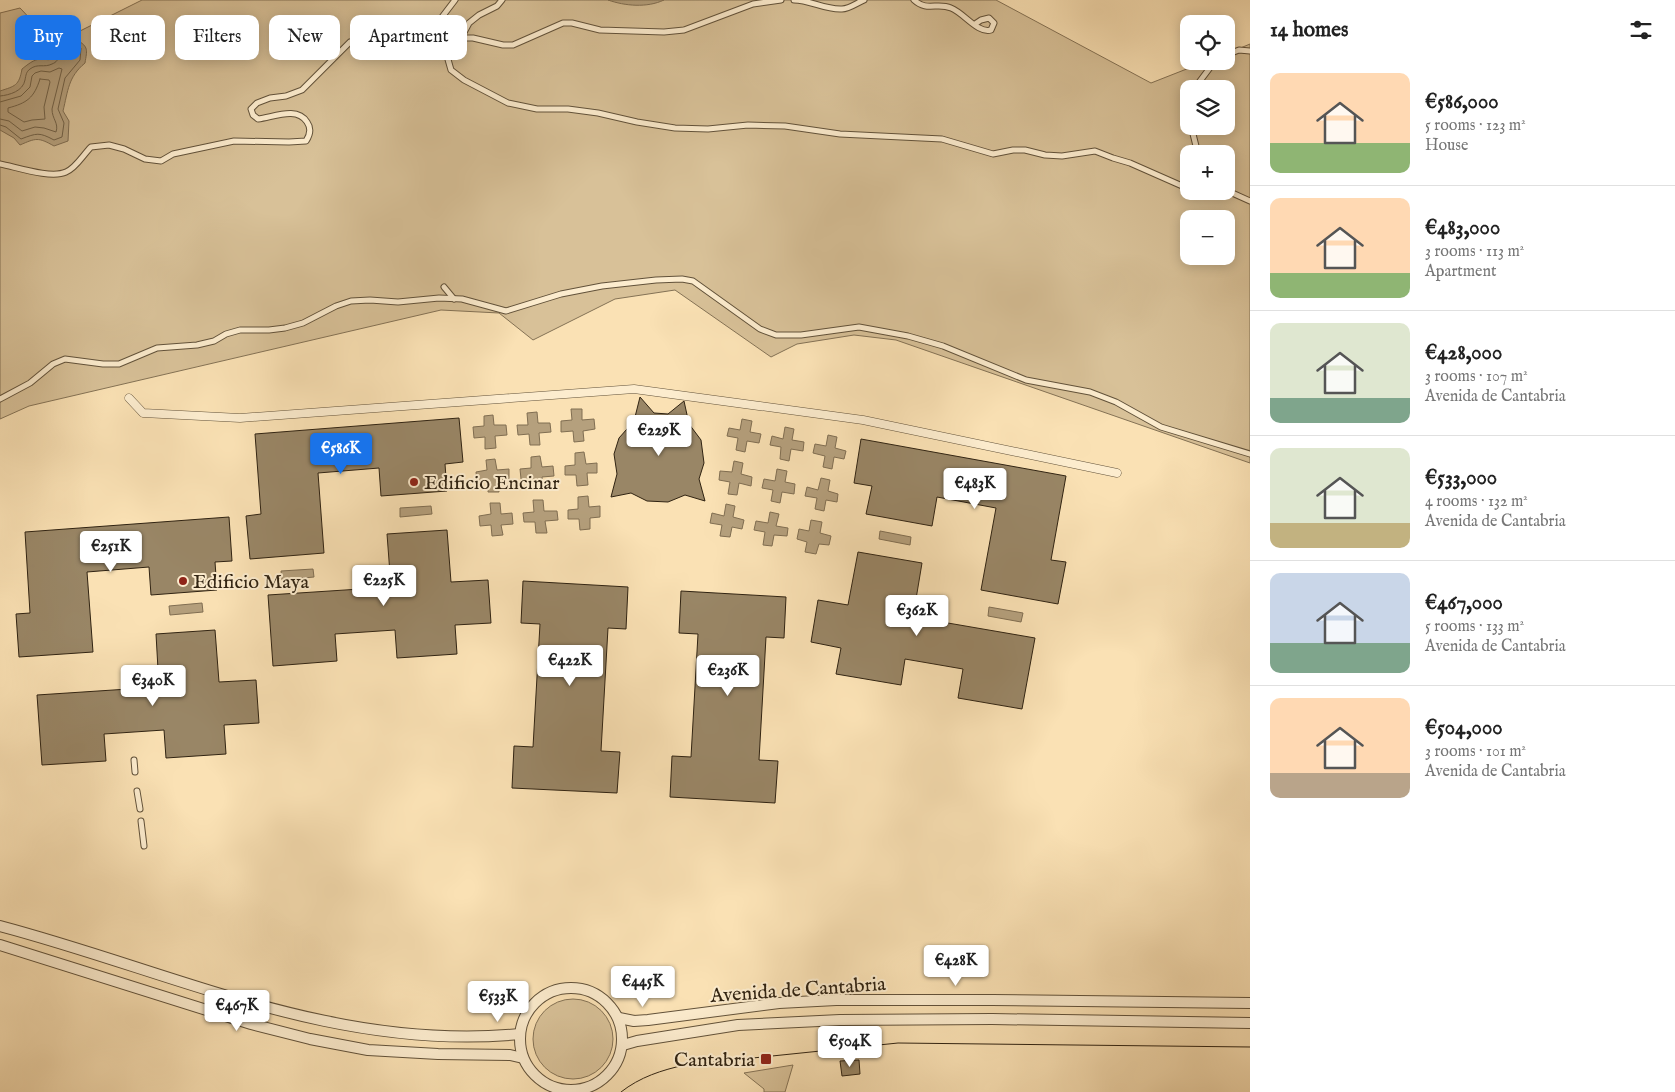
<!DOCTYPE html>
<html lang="en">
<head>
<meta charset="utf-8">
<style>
	body { margin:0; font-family:"IM FELL English",serif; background:#f2f2f2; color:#222; height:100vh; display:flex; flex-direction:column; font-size:19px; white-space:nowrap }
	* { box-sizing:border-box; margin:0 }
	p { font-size:16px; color:#767676 }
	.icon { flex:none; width:28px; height:28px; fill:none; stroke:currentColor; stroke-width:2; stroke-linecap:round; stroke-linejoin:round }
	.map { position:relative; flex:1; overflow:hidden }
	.side { display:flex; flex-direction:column; background:#fff; width:425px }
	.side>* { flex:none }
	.guide { position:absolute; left:15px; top:15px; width:475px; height:45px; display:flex; gap:10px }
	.controls { position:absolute; left:1180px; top:15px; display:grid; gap:10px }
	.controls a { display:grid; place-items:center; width:55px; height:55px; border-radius:10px; background:#fff; box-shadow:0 2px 12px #0003; font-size:25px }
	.price { position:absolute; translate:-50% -42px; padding:0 11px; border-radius:5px; background:#fff; color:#222; font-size:16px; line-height:32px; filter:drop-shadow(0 1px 2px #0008) }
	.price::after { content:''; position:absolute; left:50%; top:30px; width:15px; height:11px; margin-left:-8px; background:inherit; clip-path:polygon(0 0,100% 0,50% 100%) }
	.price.selected { background:#1a73e8; color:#fff }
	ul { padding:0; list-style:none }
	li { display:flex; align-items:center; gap:15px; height:125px; padding:0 20px }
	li+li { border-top:1px solid #e0e0e0 }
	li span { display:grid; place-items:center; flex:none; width:140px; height:100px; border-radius:10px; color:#555 }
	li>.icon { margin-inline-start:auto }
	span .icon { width:60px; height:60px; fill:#fffc; stroke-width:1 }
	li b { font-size:21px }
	h2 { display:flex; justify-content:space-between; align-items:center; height:60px; padding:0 20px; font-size:21px }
	.pill { padding:0 18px; border-radius:10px; background:#fff; box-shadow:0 2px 12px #0003; font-size:18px; line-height:45px }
	.pill.selected { background:#1a73e8; color:#fff }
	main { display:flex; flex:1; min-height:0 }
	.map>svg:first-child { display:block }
	.green { fill:#d8c198; stroke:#847255; fill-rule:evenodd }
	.water { fill:#b5a07d; stroke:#806e52 }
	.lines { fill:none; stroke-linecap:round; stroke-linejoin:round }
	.shore { stroke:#726248; stroke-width:1 }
	.building { fill:#998666; stroke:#302312 }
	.service-casing { stroke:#62523a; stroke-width:7 }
	.pedestrian-casing { stroke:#62523a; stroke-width:9 }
	.minor-casing { stroke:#62523a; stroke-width:12 }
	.service { stroke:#fcecce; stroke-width:5 }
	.pedestrian { stroke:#fcecce; stroke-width:8 }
	.minor { stroke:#fcecce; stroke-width:10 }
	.tram { stroke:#302312; stroke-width:1 }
	.poi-dot { fill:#8f2418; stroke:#fcecce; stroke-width:2 }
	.labels { text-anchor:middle; stroke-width:4; stroke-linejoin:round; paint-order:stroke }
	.poi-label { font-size:20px; fill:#302312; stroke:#fcecce; text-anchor:start }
	.street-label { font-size:20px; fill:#302312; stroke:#fcecce }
</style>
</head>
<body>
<main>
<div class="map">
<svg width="1250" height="1092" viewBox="0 0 1250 1092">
	<rect width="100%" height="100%" fill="#fae1b4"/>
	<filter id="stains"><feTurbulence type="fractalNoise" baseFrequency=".004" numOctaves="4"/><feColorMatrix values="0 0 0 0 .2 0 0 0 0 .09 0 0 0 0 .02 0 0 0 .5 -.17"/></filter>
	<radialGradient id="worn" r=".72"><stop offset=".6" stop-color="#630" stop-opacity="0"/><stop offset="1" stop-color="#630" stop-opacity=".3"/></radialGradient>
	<g class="green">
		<path d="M 142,0 L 996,0 L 1151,83 L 1207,61 L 1226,61 L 1226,54 L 1250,44 L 1250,463 L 896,340 L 854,335 L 797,344 L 771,357 L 675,290 L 615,299 L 533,340 L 499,313 L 441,310 L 29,406 L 0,419 L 0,13 L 20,8 L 54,44 ZM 1189,89 L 1226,89 L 1226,126 L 1189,126 ZM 1189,154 L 1226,154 L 1226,191 L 1189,191 ZM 1189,219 L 1226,219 L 1226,256 L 1189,256 Z"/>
		<circle cx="573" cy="1039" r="40"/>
		<polygon points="793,1065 785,1092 764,1092 764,1089 744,1073"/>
	</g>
	<g class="water">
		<path d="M 608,0 L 664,0 C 647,8 625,6 608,0 Z"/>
		<path d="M 77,40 C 89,47 87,50 85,63 C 68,77 68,91 63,111 L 69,121 L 68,141 L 54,146 C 38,137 36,138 20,145 L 14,138 L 0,130 L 0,91 C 15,86 19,86 22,69 C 27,65 34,59 41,59 C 47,59 48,61 53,58 C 58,47 67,44 77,40 Z"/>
		<polygon points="571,409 582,409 582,420 594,419 595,429 583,431 584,441 574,442 573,431 561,432 561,421 572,420"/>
		<polygon points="537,412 538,423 550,423 551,432 539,433 540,445 530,445 529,434 518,435 517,425 528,425 527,413"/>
		<polygon points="493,415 494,425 506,425 507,435 495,436 496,448 485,449 485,437 474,438 473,427 484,426 484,416"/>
		<polygon points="742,419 752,421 750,432 761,434 759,443 747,441 745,452 736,450 738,438 727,436 729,428 740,430"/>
		<polygon points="785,427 794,429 792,440 804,442 803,451 791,449 789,461 780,459 781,447 770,445 772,436 783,439"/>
		<polygon points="828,435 837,437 835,448 846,451 844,459 834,457 832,469 823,467 825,456 813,453 815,444 826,446"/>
		<polygon points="584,452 586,464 597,463 597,473 587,473 588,485 577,486 576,475 565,475 565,466 575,465 575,453"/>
		<polygon points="540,456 542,467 553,466 554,476 542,477 543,488 534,489 533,479 521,479 520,469 531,468 531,457"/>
		<polygon points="495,459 497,470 509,469 509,479 498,480 499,492 488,492 488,481 477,482 476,472 487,470 486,460"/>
		<polygon points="734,461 743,463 741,474 752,477 751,486 739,483 737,495 728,494 730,482 719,480 720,471 732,472"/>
		<polygon points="777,469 787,471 785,482 795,484 794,494 782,492 780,503 771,501 773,490 762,488 764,479 775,481"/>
		<polygon points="821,478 830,480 828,491 838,494 837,502 826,500 824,511 815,509 817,498 805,496 807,487 818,490"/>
		<polygon points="588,496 589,507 600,506 600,517 590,518 590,529 580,530 579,519 568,519 568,510 578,509 578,497"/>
		<polygon points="533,500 543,500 544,511 557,511 558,520 545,521 547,533 536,533 535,522 524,522 523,513 534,512"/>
		<polygon points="490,503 500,503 501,514 512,513 513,524 501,525 503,535 492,536 491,525 480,526 479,516 491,514"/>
		<polygon points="726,504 735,506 733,517 744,520 742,529 732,527 730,537 720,536 722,525 710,523 712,513 724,516"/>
		<polygon points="431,506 432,514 400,517 400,508"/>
		<polygon points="770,512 779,514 776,526 788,528 787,536 774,535 772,546 763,545 765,532 754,530 756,521 768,523"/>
		<polygon points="811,520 822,522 820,533 831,536 829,545 819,544 816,554 805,552 807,542 797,539 799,529 809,531"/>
		<polygon points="880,531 911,537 910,545 879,539"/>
		<polygon points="313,569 314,577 282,580 281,571"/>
		<polygon points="202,603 203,612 170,615 169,606"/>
		<polygon points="989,607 1023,613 1021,622 988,616"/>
	</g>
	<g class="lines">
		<g class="shore">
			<path d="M 40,79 L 49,80 L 50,82 L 44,107 L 45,119 L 32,120 L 24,122 L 8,112 L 8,108 C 27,103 34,98 40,79 Z"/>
			<path d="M 0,96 C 10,95 23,91 25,80 C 26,75 26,72 30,69 C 38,63 44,68 52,64 C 57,62 57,60 60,56 C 63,50 71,48 77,46 L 81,48 L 80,60 L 65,78 L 58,109 L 64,123 L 62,137 L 54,140 C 39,132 37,133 21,139 L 6,127 L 0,125"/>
			<path d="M 0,102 L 21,96 L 30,87 L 32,76 L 35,73 L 41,71 L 50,72 L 59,68 L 62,69 L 52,109 C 52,119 59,123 56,132 L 44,128 L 35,127 L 22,131 L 9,121 L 0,119"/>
		</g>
	</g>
	<g class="building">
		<polygon points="640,397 654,413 668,414 684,401 689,424 701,440 704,463 699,479 705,501 685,495 668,502 647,501 631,493 611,497 617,474 614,454 619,438 634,421"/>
		<polygon points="459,418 463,462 445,464 447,491 381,496 379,468 318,473 324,553 250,559 246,516 261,514 255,434"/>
		<polygon points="861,439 1066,476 1051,560 1066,562 1058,604 981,590 996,508 937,497 932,526 866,514 872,486 854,483"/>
		<polygon points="229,517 232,561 215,562 217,590 151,595 149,567 87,572 93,652 19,657 16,614 30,613 25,532"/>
		<polygon points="447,530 451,582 488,580 491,623 455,625 457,654 397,658 395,630 335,634 337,661 273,666 268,595 391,587 387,534"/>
		<polygon points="858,552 922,563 913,617 1035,638 1022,709 958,698 963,669 905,659 901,685 836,674 841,648 811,642 818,600 848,605"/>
		<polygon points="523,581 628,587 626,629 608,628 601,751 620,752 617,793 512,788 514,746 533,747 540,624 521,623"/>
		<polygon points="681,591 786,597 784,638 766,637 759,760 778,761 775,803 670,797 672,756 691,757 698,634 679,633"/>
		<polygon points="215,630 219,682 256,680 259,723 224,725 226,754 166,758 164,730 104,734 106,761 42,765 37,695 159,687 156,634"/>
		<polygon points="859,1060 860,1074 842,1076 840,1061"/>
	</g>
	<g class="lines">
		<defs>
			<g id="service">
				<polyline points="502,0 497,6 479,15 469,23 461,38 453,43 447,56 451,70 464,80 508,103 537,109 568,109 598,113 637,122 675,128 708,129 748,125 785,126 840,134 942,139 993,154 1013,150 1025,150 1045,155 1062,156 1095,151 1113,158 1130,163 1189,189"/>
				<path d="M 794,0 C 810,0 825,10 842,9 C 849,9 857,3 864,0"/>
				<path d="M 914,0 C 927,12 937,2 951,8 C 964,13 978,34 991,30 L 994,23 L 989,18 L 981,20 L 975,24"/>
				<polyline points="461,38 473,38 503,45 513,45 563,23 572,23 600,30 664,32 684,30 753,4 781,0"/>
				<polyline points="1226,55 1239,50 1250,51"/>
				<polyline points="1194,89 1215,61"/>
				<polyline points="1189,100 1187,107 1189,115"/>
				<polyline points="1191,126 1198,154"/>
				<path d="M 0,164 C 16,167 51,179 66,172 C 76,168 83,155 91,147 L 109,145 L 124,149 L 145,159 L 161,161 L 173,154 L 234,141 L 289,142 L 306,141 C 310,135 312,129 307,122 C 297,106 274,117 258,119 L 253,115 L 251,109 L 257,103 L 270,98 L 286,96 L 302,90 L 350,42 L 363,39 L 387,36 L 405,29 L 424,30 L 439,21 L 455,0"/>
				<polyline points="1196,191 1203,191"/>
				<polyline points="1219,191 1230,192 1250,201"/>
				<polyline points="444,287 454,299"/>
				<polyline points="0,399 30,383 53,364 65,359 103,364 119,364 157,348 197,345 214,341 226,334 240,330 269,330 285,328 303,323 336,306 351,301 370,300 398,302 439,298 462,299 506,311 561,294 602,286 656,280 682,279 693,281 760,329 776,335 801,335 859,327 908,336 943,346 1026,380 1090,392 1116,402 1161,427 1250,454"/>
				<polyline points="134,760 135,772"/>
				<polyline points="137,791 140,809"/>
				<polyline points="141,821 144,846"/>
				<polyline points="572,1091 572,1092"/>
			</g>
			<polyline id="pedestrian" points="129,398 143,413 240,418 634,389 863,420 1117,473"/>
			<g id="minor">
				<path d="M 0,926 C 174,972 334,1052 520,1034"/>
				<polyline points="0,945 251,1024 310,1039 368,1050 438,1054 510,1055 523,1058"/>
				<circle cx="571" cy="1039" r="51"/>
				<polyline points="619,1018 634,1021 648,1020 779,1003 836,1000 992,1000 1250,1003"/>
				<polyline points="623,1045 637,1041 738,1025 840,1020 992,1019 1250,1023"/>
			</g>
		</defs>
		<use href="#service" class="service-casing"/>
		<use href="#pedestrian" class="pedestrian-casing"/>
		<use href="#minor" class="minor-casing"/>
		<use href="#service" class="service"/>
		<use href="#pedestrian" class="pedestrian"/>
		<use href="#minor" class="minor"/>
		<path class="tram" d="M 621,1092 C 640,1077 662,1070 685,1065 L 898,1043 L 1250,1047"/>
	</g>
	<g class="poi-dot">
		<circle cx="414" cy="482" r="5"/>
		<circle cx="183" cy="581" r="5"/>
		<rect x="760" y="1053" width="12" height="12" rx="2.5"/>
	</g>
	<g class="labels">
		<g class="poi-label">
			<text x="424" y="489">Edificio Encinar</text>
			<text x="193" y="588">Edificio Maya</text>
			<text x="755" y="1066" text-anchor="end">Cantabria</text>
		</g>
		<g class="street-label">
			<text transform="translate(798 989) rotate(-4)" y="7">Avenida de Cantabria</text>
		</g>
	</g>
	<rect width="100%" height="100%" filter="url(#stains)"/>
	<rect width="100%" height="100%" fill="url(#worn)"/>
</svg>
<div class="controls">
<a><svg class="icon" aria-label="locate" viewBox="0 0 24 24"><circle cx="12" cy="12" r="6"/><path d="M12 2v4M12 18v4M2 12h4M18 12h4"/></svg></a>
<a><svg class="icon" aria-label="layers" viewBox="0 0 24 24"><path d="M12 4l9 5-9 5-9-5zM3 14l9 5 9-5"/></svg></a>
<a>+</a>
<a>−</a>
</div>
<b class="price" style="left:659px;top:457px">€229K</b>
<b class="price selected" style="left:341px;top:475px">€586K</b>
<b class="price" style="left:975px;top:510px">€483K</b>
<b class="price" style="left:111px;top:573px">€251K</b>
<b class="price" style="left:384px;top:607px">€225K</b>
<b class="price" style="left:917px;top:637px">€362K</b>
<b class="price" style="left:570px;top:687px">€422K</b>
<b class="price" style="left:728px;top:697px">€236K</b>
<b class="price" style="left:153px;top:707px">€340K</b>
<b class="price" style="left:956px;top:987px">€428K</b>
<b class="price" style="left:643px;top:1008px">€445K</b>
<b class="price" style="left:498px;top:1023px">€533K</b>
<b class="price" style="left:237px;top:1032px">€467K</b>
<b class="price" style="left:850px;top:1068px">€504K</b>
<div class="guide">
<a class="pill selected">Buy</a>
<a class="pill">Rent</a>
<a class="pill">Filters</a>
<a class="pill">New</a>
<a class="pill">Apartment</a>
</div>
</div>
<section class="side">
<h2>14 homes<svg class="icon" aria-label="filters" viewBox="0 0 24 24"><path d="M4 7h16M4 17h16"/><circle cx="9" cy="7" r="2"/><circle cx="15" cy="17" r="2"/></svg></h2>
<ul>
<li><span style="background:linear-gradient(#ffd9b3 70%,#8fb573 0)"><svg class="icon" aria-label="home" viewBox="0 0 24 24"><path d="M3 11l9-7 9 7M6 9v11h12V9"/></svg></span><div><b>€586,000</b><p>5 rooms · 123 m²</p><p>House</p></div></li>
<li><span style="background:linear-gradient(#ffd9b3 75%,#8fb573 0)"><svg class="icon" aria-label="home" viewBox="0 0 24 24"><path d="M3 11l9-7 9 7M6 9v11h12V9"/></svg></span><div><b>€483,000</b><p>3 rooms · 113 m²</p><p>Apartment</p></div></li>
<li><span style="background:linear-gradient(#dfe7d0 75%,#7fa58c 0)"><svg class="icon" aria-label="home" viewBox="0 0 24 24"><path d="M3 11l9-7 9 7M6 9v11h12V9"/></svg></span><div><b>€428,000</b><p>3 rooms · 107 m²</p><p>Avenida de Cantabria</p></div></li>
<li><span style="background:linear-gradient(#dfe7d0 75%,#c2b280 0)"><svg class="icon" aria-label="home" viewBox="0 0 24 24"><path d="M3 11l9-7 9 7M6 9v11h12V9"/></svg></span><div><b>€533,000</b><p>4 rooms · 132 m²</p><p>Avenida de Cantabria</p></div></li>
<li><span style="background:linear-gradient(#c9d6e8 70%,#7fa58c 0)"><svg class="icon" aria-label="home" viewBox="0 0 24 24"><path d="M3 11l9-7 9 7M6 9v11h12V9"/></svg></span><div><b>€467,000</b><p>5 rooms · 133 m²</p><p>Avenida de Cantabria</p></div></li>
<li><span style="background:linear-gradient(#ffd9b3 75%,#b9a48a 0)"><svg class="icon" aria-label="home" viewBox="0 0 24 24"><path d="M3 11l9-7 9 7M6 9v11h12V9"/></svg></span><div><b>€504,000</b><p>3 rooms · 101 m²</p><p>Avenida de Cantabria</p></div></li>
</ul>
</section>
</main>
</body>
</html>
